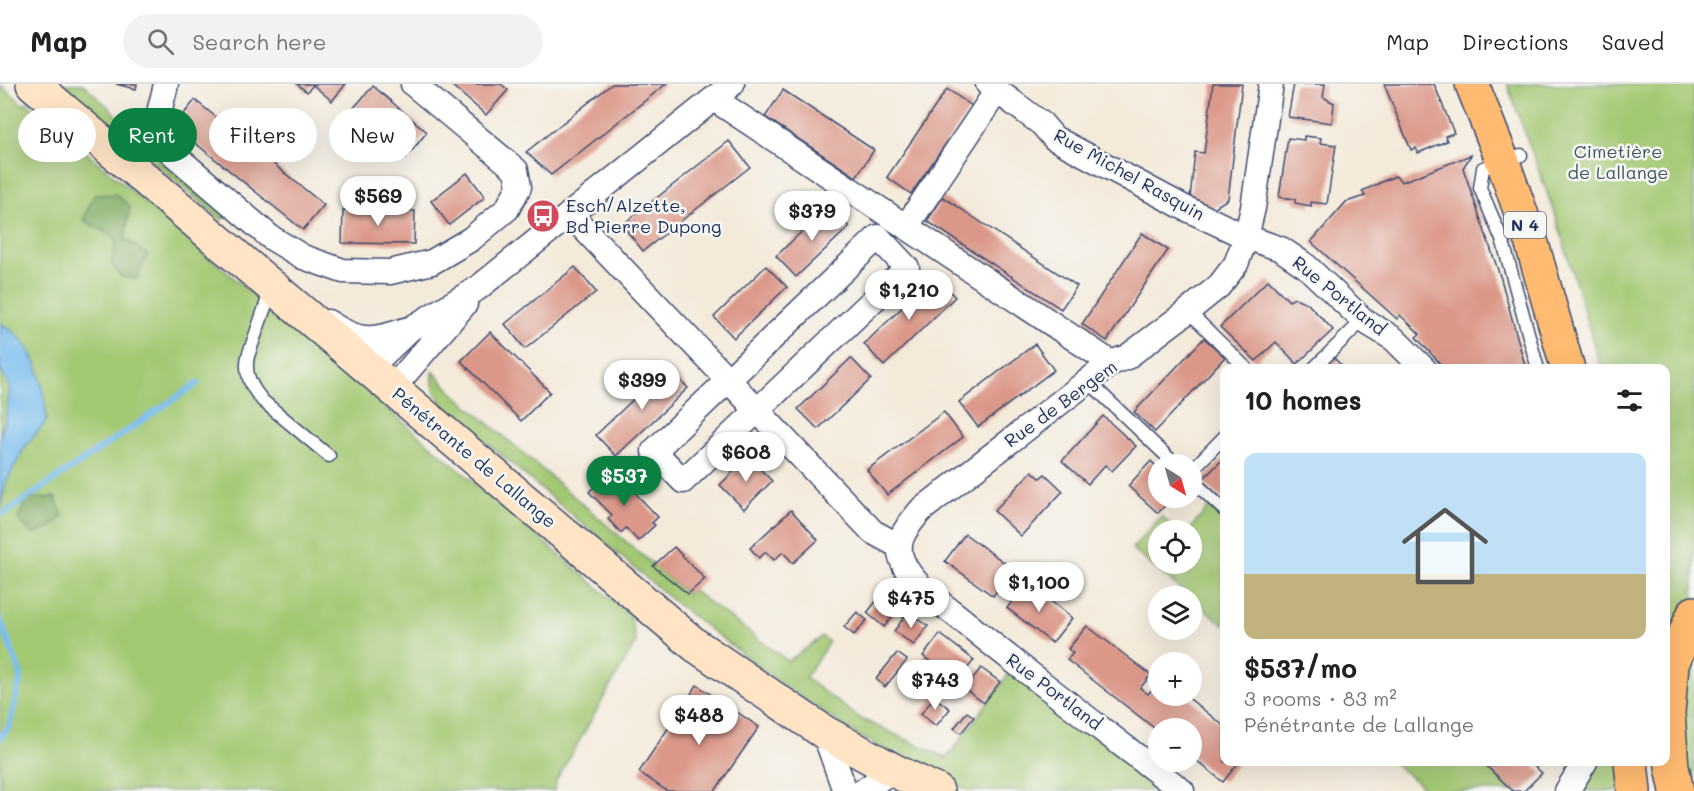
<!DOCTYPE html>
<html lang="en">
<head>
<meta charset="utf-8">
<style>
	body { margin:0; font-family:Mali,sans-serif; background:#f2f2f2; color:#202124; height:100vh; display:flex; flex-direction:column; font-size:22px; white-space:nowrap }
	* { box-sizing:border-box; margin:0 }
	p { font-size:20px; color:#757577 }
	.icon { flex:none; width:33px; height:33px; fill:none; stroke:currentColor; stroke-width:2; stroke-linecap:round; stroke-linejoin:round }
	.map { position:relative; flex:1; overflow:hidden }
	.sheet { position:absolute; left:1220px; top:280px; width:450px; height:402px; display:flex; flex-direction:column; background:#fff; border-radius:12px; box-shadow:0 6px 24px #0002 }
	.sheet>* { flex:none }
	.top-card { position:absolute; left:18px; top:24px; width:570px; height:54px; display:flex; gap:12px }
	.needle { width:39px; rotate:143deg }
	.buttons { position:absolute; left:1148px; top:370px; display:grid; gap:12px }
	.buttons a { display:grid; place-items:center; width:54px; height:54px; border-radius:50%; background:#fff; box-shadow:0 6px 24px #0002; font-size:30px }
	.price { position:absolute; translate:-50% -51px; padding:0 14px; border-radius:21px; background:#fff; color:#222; font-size:20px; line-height:39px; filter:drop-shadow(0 2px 3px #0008) }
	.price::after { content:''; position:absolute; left:50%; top:36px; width:18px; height:14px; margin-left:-9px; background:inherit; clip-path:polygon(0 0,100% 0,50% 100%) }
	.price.active { background:#0b8043; color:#fff }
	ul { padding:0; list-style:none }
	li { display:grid; align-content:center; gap:12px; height:318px; padding:0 24px }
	li span { display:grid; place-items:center; height:186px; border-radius:12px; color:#555 }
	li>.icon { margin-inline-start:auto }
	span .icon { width:108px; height:108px; fill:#fffc; stroke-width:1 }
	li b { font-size:26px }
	h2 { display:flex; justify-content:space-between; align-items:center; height:72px; padding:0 24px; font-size:26px }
	.pill { padding:0 21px; border-radius:27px; background:#fff; box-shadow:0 6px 24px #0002; font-size:21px; line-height:54px }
	.pill.active { background:#0b8043; color:#fff }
	header { display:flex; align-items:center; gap:36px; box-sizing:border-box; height:84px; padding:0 30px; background:#fff; border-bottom:2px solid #e0e0e0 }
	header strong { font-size:28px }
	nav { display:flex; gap:33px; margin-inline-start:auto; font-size:21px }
	.search { width:420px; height:54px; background:#f2f2f2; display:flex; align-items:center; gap:15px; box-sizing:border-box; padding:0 21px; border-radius:33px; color:#757577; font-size:22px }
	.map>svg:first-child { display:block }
	.green { fill:#a3c872; stroke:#5f7c68; stroke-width:1.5; fill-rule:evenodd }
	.forest { fill:#82ac64; stroke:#4e6e61; stroke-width:1.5 }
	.water { fill:#79bdef; stroke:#4a76a6; stroke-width:1.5 }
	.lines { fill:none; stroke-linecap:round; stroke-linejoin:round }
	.stream { stroke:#79bdef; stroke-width:6 }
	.building { fill:#db9889 }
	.service-casing { stroke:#3c4b71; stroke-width:15 }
	.minor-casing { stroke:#3c4b71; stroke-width:27 }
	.secondary-casing { stroke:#3c4b71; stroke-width:36 }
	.primary-casing { stroke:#3c4b71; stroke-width:36 }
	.motorway-casing { stroke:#3c4b71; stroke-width:36 }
	.service { stroke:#fff; stroke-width:12 }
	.minor { stroke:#fff; stroke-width:24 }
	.secondary { stroke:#ffe4c6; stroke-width:33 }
	.primary { stroke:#ffbb71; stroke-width:33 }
	.motorway { stroke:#ffbb71; stroke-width:33 }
	.labels { text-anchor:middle; stroke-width:5; stroke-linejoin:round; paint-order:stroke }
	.shield { fill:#f6f6f2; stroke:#5d6b8a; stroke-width:1.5 }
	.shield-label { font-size:16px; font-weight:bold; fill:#1b2f5e }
	.park-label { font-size:18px; fill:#3d5563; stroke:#f6f6f2 }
	.street-label { font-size:18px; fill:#1b2f5e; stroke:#f6f6f2 }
	.poi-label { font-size:18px; fill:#1b2f5e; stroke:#f6f6f2; text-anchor:start }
</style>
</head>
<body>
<header>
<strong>Map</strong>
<div class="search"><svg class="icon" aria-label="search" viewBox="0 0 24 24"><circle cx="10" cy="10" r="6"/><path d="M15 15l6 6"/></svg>Search here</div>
<nav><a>Map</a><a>Directions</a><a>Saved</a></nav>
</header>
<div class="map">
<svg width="1694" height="707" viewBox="0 0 1694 707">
	<rect width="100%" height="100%" fill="#f6f6f2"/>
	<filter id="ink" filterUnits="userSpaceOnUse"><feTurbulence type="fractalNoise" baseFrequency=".0167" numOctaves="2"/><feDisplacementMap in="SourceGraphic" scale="12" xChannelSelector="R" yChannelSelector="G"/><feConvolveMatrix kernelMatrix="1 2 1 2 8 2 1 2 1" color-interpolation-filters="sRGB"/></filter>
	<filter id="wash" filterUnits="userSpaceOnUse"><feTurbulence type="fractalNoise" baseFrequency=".008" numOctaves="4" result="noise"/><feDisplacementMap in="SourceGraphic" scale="24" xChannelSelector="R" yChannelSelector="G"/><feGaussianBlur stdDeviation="1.35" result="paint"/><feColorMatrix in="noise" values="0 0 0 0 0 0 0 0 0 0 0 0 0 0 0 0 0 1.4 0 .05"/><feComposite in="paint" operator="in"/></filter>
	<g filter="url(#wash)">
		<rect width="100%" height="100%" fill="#f4eada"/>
		<g class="green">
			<polygon points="60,0 83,0 131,44 146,47 146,58 228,129 222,136"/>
			<polygon points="1507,0 1694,0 1694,513 1665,573 1665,285 1601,285 1557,136"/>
			<path d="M 2,2 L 24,21 L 27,18 L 630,531 L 636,558 L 556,697 L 554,707 L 0,707 L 0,423 L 6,398 L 25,363 L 47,336 L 8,244 L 0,239 L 0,5 ZM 117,155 L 121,192 L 112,179 Z"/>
			<polygon points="0,284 10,303 5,338 0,351"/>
			<path d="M 433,287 L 452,308 L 687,510 L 692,506 L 788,577 L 822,553 L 829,558 L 805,594 L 861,635 L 947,674 L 1016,580 L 1182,707 L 969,707 L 859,652 L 782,600 L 678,521 L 446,324 C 436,312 431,304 433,287 Z"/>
			<polygon points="1210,422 1224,436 1224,541 1132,465 1161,432 1179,447 1158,447 1158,480 1191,480 1191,447 1188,447"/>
			<polygon points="1694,555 1694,707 1686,707 1682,680 1685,578"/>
			<polygon points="1392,678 1482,678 1513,707 1428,707"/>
			<polygon points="1585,678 1624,678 1625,707 1567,707"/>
		</g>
		<g class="forest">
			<polygon points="115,110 130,122 125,154 147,171 137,195 121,193 112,179 117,155 83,136 94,111"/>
			<polygon points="55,413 63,432 51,443 33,450 18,435 27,415"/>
		</g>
		<path class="water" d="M 0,239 C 39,261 42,296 47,336 L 25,363 L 6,398 L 0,423 L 0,352 L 5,338 L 10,304 L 0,284 Z"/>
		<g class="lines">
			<g class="stream">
				<polyline points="0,430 5,429 198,299"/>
				<polyline points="0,535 21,592 9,643 0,654"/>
			</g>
		</g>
		<g id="blocks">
			<g class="building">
				<polygon points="116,0 137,0 136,5"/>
				<polygon points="297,0 346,0 332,17 313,1 307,8"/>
				<polygon points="450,0 501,0 508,6 486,31"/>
				<polygon points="612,0 666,0 551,91 526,68"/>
				<polygon points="1213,0 1242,0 1228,115 1212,125 1190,114 1195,68 1204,69"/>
				<polygon points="1294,0 1325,0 1323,13 1334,19 1332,39 1288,33"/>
				<polygon points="1384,0 1434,0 1454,49 1445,52 1447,57 1418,69 1416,64 1411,66"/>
				<polygon points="373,2 427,48 406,74 351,27"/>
				<polygon points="947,5 972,22 911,110 887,93"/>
				<polygon points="783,6 874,66 856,93 765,33"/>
				<polygon points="195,16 324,121 303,146 174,42"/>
				<polygon points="1304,52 1321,54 1320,59 1336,61 1327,120 1311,118 1311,122 1295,119 1295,115 1279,113 1288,54 1304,56"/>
				<polygon points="729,57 750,83 643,167 622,141"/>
				<polygon points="1471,71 1463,84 1501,195 1526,285 1445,285 1416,253 1420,250 1400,231 1397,235 1311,158 1346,118 1365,112 1362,107 1395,92 1402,98"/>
				<polygon points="467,89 485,113 449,141 431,117"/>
				<polygon points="943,113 1077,202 1061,225 927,137"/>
				<polygon points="829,122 849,143 796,193 776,172"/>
				<polygon points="343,126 415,127 414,160 342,159"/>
				<polygon points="1142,149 1168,166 1107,257 1082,240"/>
				<polygon points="766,182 787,203 734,254 714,233"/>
				<polygon points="575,183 596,208 525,265 505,240"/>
				<polygon points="935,192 955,213 884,282 864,260"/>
				<polygon points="1268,196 1289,217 1295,214 1307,219 1333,246 1297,280 1276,258 1256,277 1220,243"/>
				<polygon points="490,248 550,308 521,337 461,277"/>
				<polygon points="1204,254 1225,273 1155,348 1134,328"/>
				<polygon points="1035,260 1054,286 978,343 959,318"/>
				<polygon points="851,274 871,295 818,345 798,325"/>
				<polygon points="1334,274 1345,285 1322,285"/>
				<polygon points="667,283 688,304 616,372 596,351"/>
				<polygon points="944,328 963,353 887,411 867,386"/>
				<polygon points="1103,332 1136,362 1112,387 1105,381 1088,400 1062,377"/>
				<polygon points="748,373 772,397 744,425 720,401"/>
				<polygon points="1224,374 1224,417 1202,396"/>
				<polygon points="1151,377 1158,384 1158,414 1172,414 1158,429 1128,402"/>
				<polygon points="1032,387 1040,394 1045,390 1063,407 1021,452 994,427"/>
				<polygon points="616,389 658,433 652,439 655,441 638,457 626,444 621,449 608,435 612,431 589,408 604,393 607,397"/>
				<polygon points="791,426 818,456 793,479 783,468 774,476 766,468 759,474 750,464"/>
				<polygon points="965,450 1013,485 993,512 945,477"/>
				<polygon points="674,463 705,495 688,510 653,482"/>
				<polygon points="1027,498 1072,534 1052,559 1007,524"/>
				<polygon points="884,507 902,521 884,543 867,529"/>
				<polygon points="857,528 867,536 854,551 844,543"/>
				<polygon points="908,528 928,542 914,561 894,547"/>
				<polygon points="1087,542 1151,591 1140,604 1148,610 1158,598 1158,612 1186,612 1224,642 1224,678 1239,678 1223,698 1191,672 1191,645 1158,645 1158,647 1067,576 1073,569 1068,565"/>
				<polygon points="940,550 974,576 948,610 930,596 939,584 923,572"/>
				<polygon points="897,569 907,576 885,603 876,595"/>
				<polygon points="981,584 1000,598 984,619 965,605"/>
				<polygon points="697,601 759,643 715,707 667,707 639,688"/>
				<polygon points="934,613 950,625 936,642 921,630"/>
				<polygon points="967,628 974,633 961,649 954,644"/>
				<polygon points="1482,678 1530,678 1542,689 1524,707 1513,707"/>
			</g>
		</g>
	</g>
	<g filter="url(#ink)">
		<use href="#blocks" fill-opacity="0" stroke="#3c4b71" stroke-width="1.5"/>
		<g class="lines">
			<defs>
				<g id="service">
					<polyline points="1521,71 1483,84 1480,104 1503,158 1538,285"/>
					<path d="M 272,203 L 248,272 C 244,290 251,303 263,317 L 329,372"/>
					<polyline points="1188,227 1247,285"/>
					<polyline points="1313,285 1363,236"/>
					<polyline points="1088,297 1176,381"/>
					<polyline points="1191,387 1224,353"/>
					<polyline points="1191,395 1224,426"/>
				</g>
				<g id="minor">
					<path d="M 166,0 C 162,21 150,45 165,63 L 270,153 L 303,173 L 343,187 L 390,188 L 432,178 L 471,155 L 507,125 L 519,103 L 516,86 L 413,0"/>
					<polyline points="988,0 1042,40 1054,54 1185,124 1246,153 1281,165 1306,182 1363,236 1394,255 1424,285"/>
					<polyline points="714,15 1111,279"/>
					<polyline points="570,130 873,448 899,462"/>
					<polyline points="906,143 996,8"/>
					<polygon points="878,153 907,184 683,397 654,367"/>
					<path d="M 328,238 C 359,258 371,258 405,246"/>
					<polyline points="368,285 410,245 478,204 732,0"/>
					<polyline points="392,305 465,220"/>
					<polyline points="824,648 845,707"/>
					<polyline points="863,707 893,686"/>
					<path d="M 1182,707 C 1110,651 1037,597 966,539 C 945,521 912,503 902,476 C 894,456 908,442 920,427 L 1111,279 L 1127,273 L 1188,227 L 1219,202 L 1236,180 L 1246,153 L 1253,124 L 1271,0"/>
					<polyline points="1567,707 1585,678"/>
				</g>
				<polyline id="secondary" points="33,0 695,561 824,648 893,686 937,707"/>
				<polyline id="primary" points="1472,0 1503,78 1532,160 1568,285"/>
				<g id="motorway">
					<polyline points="1631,678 1634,707"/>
					<polyline points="1677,707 1672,683 1668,629 1672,580 1694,529"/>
				</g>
			</defs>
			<use href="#service" class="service-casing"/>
			<use href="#minor" class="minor-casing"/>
			<use href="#secondary" class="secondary-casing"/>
			<use href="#primary" class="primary-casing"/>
			<use href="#motorway" class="motorway-casing"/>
			<use href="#service" class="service"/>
			<use href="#minor" class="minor"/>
			<use href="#secondary" class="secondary"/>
			<use href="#primary" class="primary"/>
			<use href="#motorway" class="motorway"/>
		</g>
	</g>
	<defs>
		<symbol id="bus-disc" viewBox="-11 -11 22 22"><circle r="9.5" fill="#d1495b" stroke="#f6f6f2"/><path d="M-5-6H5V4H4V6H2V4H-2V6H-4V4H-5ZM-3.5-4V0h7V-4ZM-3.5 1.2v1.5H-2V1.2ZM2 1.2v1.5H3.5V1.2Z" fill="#fff"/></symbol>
	</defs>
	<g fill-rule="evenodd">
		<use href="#bus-disc" x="524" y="113" width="38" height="38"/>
	</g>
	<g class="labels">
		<rect class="shield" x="1504" y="128" width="42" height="26" rx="4.5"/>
		<g class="shield-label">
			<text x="1525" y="147">N 4</text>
		</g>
		<g class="park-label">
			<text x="1618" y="74">Cimetière<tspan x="1618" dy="21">de Lallange</tspan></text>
		</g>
		<g class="street-label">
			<text transform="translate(1129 91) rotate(29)" y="6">Rue Michel Rasquin</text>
			<text transform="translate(1339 212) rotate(39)" y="6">Rue Portland</text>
			<text transform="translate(1061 320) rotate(-36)" y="6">Rue de Bergem</text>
			<text transform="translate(474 374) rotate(40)" y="6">Pénétrante de Lallange</text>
			<text transform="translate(1054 608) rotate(37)" y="6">Rue Portland</text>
		</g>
		<g class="poi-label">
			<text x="566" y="128">Esch/Alzette,<tspan x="566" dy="21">Bd Pierre Dupong</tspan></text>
		</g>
	</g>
</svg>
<div class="buttons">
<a><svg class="needle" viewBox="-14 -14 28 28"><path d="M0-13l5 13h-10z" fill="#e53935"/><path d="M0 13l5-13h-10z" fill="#757577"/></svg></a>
<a><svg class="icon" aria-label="locate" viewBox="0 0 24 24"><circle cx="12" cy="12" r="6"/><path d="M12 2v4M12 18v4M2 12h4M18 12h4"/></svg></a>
<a><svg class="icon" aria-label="layers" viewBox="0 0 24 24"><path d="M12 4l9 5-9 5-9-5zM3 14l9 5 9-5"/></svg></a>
<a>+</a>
<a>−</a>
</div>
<b class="price" style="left:378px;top:143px">$569</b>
<b class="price" style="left:812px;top:158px">$379</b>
<b class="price" style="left:909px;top:237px">$1,210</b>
<b class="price" style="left:642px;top:327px">$399</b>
<b class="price" style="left:746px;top:399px">$608</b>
<b class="price active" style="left:624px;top:423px">$537</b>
<b class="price" style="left:1039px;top:529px">$1,100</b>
<b class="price" style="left:911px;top:545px">$475</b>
<b class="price" style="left:935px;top:627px">$743</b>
<b class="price" style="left:699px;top:662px">$488</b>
<div class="top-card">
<a class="pill">Buy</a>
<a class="pill active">Rent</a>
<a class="pill">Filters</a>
<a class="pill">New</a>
</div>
<section class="sheet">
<h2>10 homes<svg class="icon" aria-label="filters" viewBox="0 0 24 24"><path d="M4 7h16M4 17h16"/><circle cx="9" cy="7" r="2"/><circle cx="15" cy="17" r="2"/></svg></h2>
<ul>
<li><span style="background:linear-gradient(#bfe0f5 65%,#c2b280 0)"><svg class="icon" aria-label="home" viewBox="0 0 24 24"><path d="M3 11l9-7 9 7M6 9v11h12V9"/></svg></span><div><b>$537/mo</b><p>3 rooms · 83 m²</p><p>Pénétrante de Lallange</p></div></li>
</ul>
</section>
</div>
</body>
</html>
